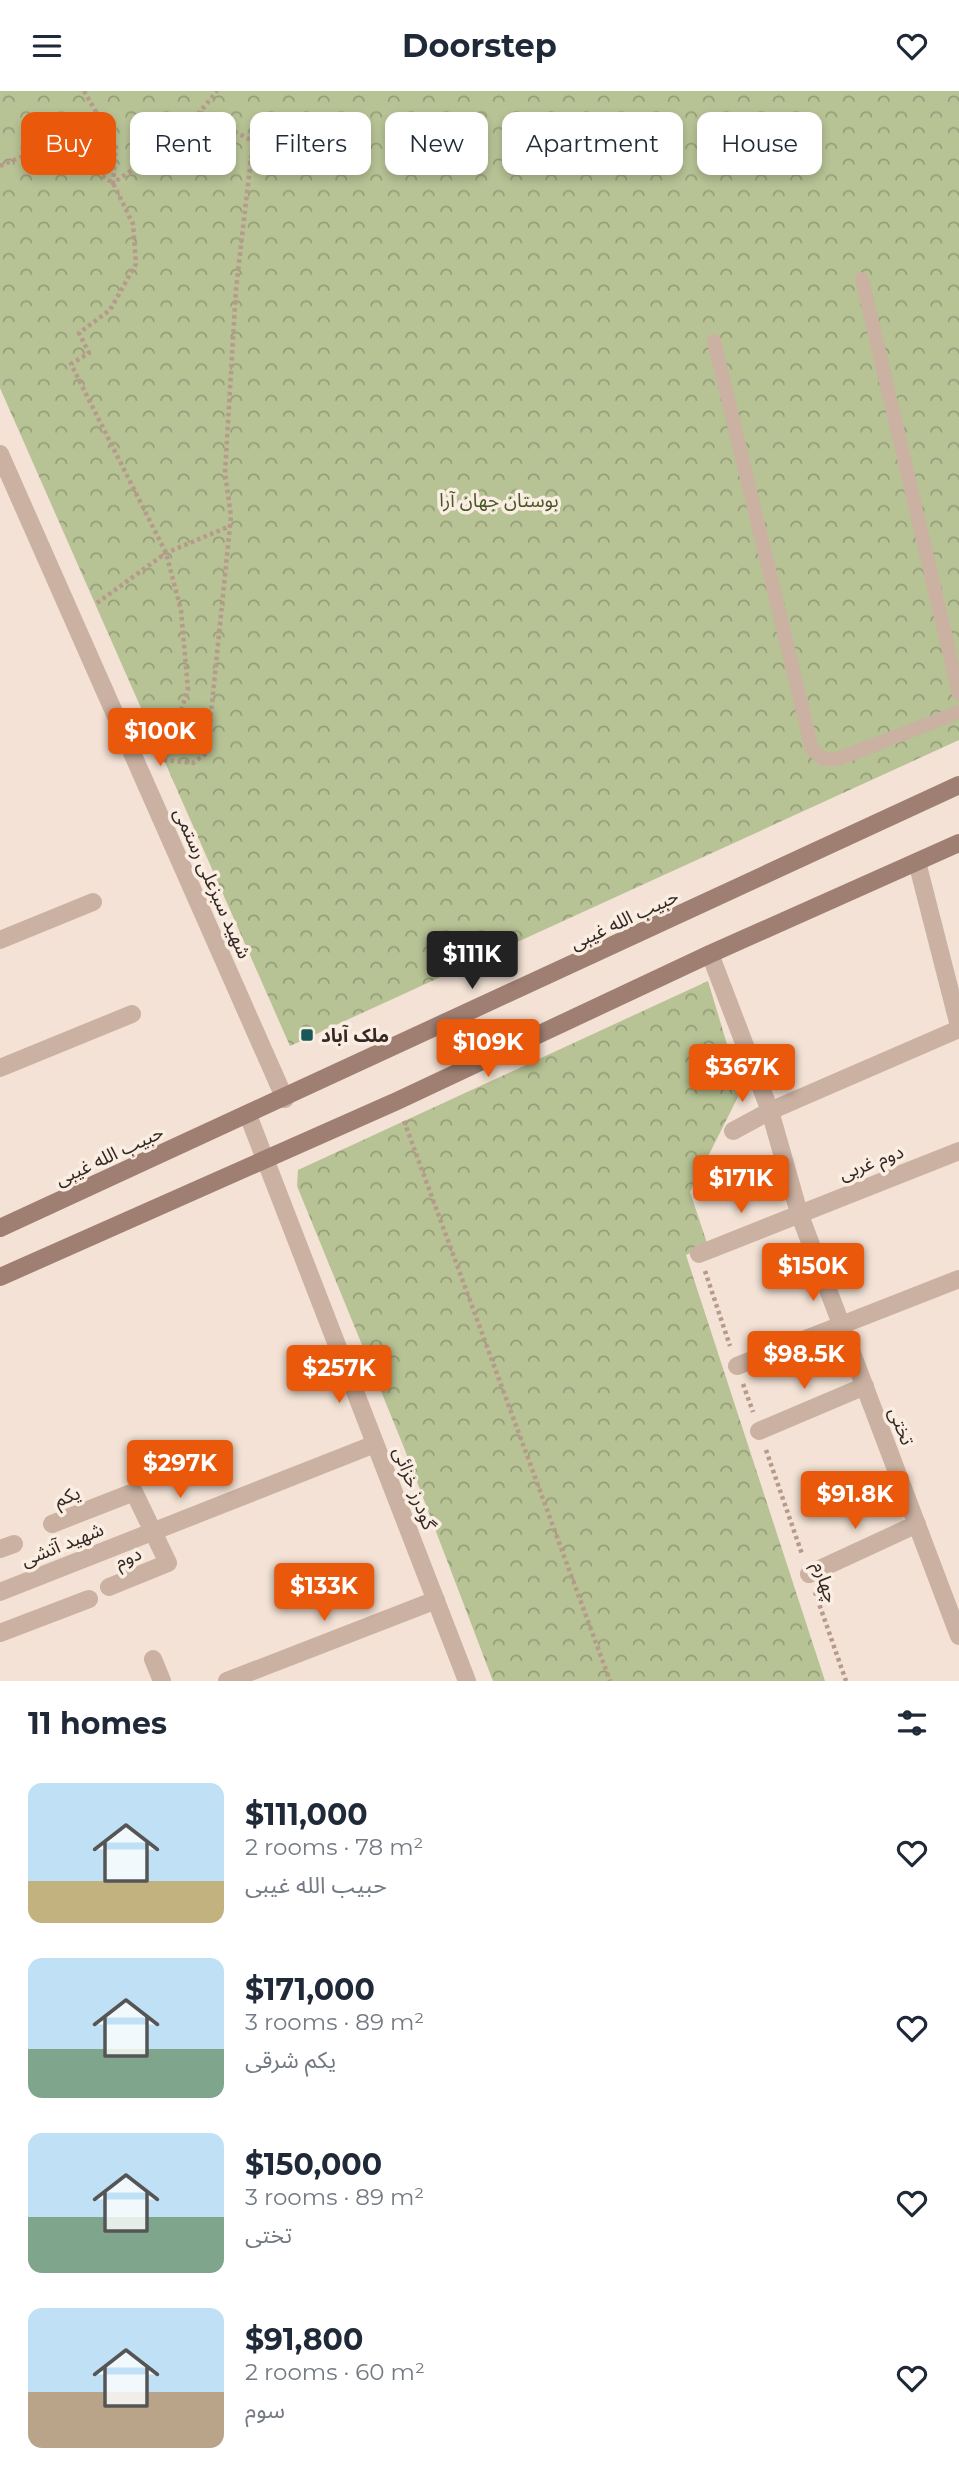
<!DOCTYPE html>
<html lang="en">
<head>
<meta charset="utf-8">
<style>
	body { margin:0; font-family:Montserrat,"Noto Sans Arabic",sans-serif; background:#f6f6f7; color:#1f2937; height:100vh; display:flex; flex-direction:column; font-size:26px; white-space:nowrap }
	* { box-sizing:border-box; margin:0 }
	p { font-size:23px; color:#747a83 }
	.icon { flex:none; width:38px; height:38px; fill:none; stroke:currentColor; stroke-width:2; stroke-linecap:round; stroke-linejoin:round }
	.map { position:relative; height:1590px; overflow:hidden }
	.details { display:flex; flex-direction:column; background:#fff; flex:1 }
	.details>* { flex:none }
	.top-card { position:absolute; left:21px; top:21px; width:917px; height:63px; display:flex; gap:14px }
	.price { position:absolute; translate:-50% -60px; padding:0 16px; border-radius:7px; background:#ea580c; color:#fff; font-size:23px; line-height:46px; filter:drop-shadow(0 2px 4px #0008) }
	.price::after { content:''; position:absolute; left:50%; top:42px; width:21px; height:16px; margin-left:-10px; background:inherit; clip-path:polygon(0 0,100% 0,50% 100%) }
	.price.current { background:#222; color:#fff }
	ul { padding:0; list-style:none }
	li { display:flex; align-items:center; gap:21px; height:175px; padding:0 28px }
	li span { display:grid; place-items:center; flex:none; width:196px; height:140px; border-radius:14px; color:#555 }
	li>.icon { margin-inline-start:auto }
	span .icon { width:84px; height:84px; fill:#fffc; stroke-width:1 }
	li b { font-size:30px }
	h2 { display:flex; justify-content:space-between; align-items:center; height:84px; padding:0 28px; font-size:30px }
	.pill { padding:0 24px; border-radius:14px; background:#fff; box-shadow:0 4px 10px #0003; font-size:24px; line-height:63px }
	.pill.current { background:#ea580c; color:#fff }
	header { display:flex; justify-content:space-between; align-items:center; height:91px; padding:0 28px; background:#fff; font-size:32px; font-weight:700 }
	.map>svg:first-child { display:block }
	.park { fill:url(#park-crowns) }
	.lines { fill:none; stroke-linecap:round; stroke-linejoin:round }
	.path { stroke:#b79a8b; stroke-width:4.5; stroke-dasharray:3.5 3.5; stroke-linecap:butt }
	.service { stroke:#cbb1a1; stroke-width:14 }
	.minor { stroke:#cbb1a1; stroke-width:18 }
	.tertiary { stroke:#cbb1a1; stroke-width:18 }
	.secondary { stroke:#9f7f72; stroke-width:18 }
	.poi-dot { fill:#175958; stroke:#faede2; stroke-width:2.5 }
	.labels { text-anchor:middle; stroke-width:7; stroke-linejoin:round; paint-order:stroke }
	.park-label { font-size:19px; fill:#485526; stroke:#faede2 }
	.street-label { font-size:19px; fill:#352824; stroke:#faede2 }
	.poi-label { font-size:19px; font-weight:bold; fill:#352824; stroke:#faede2; text-anchor:start }
</style>
</head>
<body>
<header><svg class="icon" aria-label="menu" viewBox="0 0 24 24"><path d="M4 6h16M4 12h16M4 18h16"/></svg>Doorstep<svg class="icon" aria-label="heart" viewBox="0 0 24 24"><path d="M12 20l-8-8c-3-5 5-10 8-4 3-6 11-1 8 4z"/></svg></header>
<div class="map">
<svg width="959" height="1590" viewBox="0 0 959 1590">
	<defs>
		<pattern id="park-crowns" width="20" height="18" patternUnits="userSpaceOnUse" patternTransform="scale(1.75)"><rect width="20" height="18" fill="#b7c295"/><path d="M2 6a3 3 0 1 1 6 0M12 15a3 3 0 1 1 6 0" fill="none" stroke="#969e79"/></pattern>
	</defs>
	<rect width="100%" height="100%" fill="#f3e2d5"/>
	<g class="park">
		<polygon points="0,0 959,0 959,649 290,955 0,297"/>
		<polygon points="708,890 741,1000 690,1101 708,1155 686,1164 825,1590 493,1590 403,1354 297,1095 298,1079"/>
	</g>
	<g class="lines">
		<g class="path">
			<path d="M 84,0 L 116,56 L 113,92 C 152,66 189,37 217,0"/>
			<polyline points="0,75 35,60 66,62 113,92 133,133 136,173 110,219 79,242 89,262 71,273 166,462 181,519 188,599 164,669 193,672 207,662 231,425 225,382 236,198 253,50 199,23"/>
			<polyline points="97,512 166,462 230,435"/>
			<polyline points="404,1030 610,1590"/>
			<polyline points="705,1180 730,1255"/>
			<polyline points="743,1293 753,1321"/>
			<polyline points="766,1359 802,1463"/>
			<polyline points="815,1501 846,1590"/>
		</g>
		<g class="service">
			<polyline points="862,188 959,603"/>
			<polyline points="714,250 812,658 823,668 838,668 959,621"/>
		</g>
		<g class="minor">
			<polyline points="917,771 959,935"/>
			<polyline points="0,849 93,811"/>
			<polyline points="710,863 770,1020 799,1122 959,1545"/>
			<polyline points="0,977 132,923"/>
			<polyline points="733,1040 770,1020 959,938"/>
			<polyline points="699,1163 959,1060"/>
			<polyline points="737,1275 959,1188"/>
			<polyline points="759,1340 865,1295"/>
			<polyline points="52,1433 134,1401 168,1472 109,1496"/>
			<polyline points="0,1458 14,1453"/>
			<polyline points="809,1483 917,1433"/>
			<polyline points="0,1501 375,1353"/>
			<polyline points="0,1542 89,1508"/>
			<polyline points="153,1568 162,1590"/>
			<polyline points="227,1590 436,1509"/>
		</g>
		<g class="tertiary">
			<polyline points="0,363 285,1008"/>
			<polyline points="248,1024 467,1590"/>
		</g>
		<g class="secondary">
			<polyline points="0,1137 959,694"/>
			<polyline points="0,1186 397,1010 710,863 959,752"/>
		</g>
	</g>
	<rect class="poi-dot" x="300" y="937" width="14" height="14" rx="3.5"/>
	<g class="labels">
		<g class="park-label">
			<text x="499" y="416">بوستان جهان آرا</text>
		</g>
		<g class="street-label">
			<text transform="translate(213 792) rotate(66)" y="7">شهید سبزعلی رستمی</text>
			<text transform="translate(624 828) rotate(-25)" y="7">حبیب الله غیبی</text>
			<text transform="translate(109 1064) rotate(-25)" y="7">حبیب الله غیبی</text>
			<text transform="translate(871 1071) rotate(-21)" y="7">دوم غربی</text>
			<text transform="translate(902 1335) rotate(69)" y="7">تختی</text>
			<text transform="translate(415 1397) rotate(69)" y="7">گودرز خزائی</text>
			<text transform="translate(67 1405) rotate(-22)" y="7">یکم</text>
			<text transform="translate(62 1453) rotate(-22)" y="7">شهید آتشی</text>
			<text transform="translate(128 1466) rotate(-22)" y="7">دوم</text>
			<text transform="translate(826 1491) rotate(71)" y="7">چهارم</text>
		</g>
		<g class="poi-label">
			<text x="321" y="951">ملک آباد</text>
		</g>
	</g>
</svg>
<b class="price" style="left:160px;top:677px">$100K</b>
<b class="price current" style="left:472px;top:900px">$111K</b>
<b class="price" style="left:488px;top:988px">$109K</b>
<b class="price" style="left:742px;top:1013px">$367K</b>
<b class="price" style="left:741px;top:1124px">$171K</b>
<b class="price" style="left:813px;top:1212px">$150K</b>
<b class="price" style="left:804px;top:1300px">$98.5K</b>
<b class="price" style="left:339px;top:1314px">$257K</b>
<b class="price" style="left:180px;top:1409px">$297K</b>
<b class="price" style="left:855px;top:1440px">$91.8K</b>
<b class="price" style="left:324px;top:1532px">$133K</b>
<div class="top-card">
<a class="pill current">Buy</a>
<a class="pill">Rent</a>
<a class="pill">Filters</a>
<a class="pill">New</a>
<a class="pill">Apartment</a>
<a class="pill">House</a>
</div>
</div>
<section class="details">
<h2>11 homes<svg class="icon" aria-label="filters" viewBox="0 0 24 24"><path d="M4 7h16M4 17h16"/><circle cx="9" cy="7" r="2"/><circle cx="15" cy="17" r="2"/></svg></h2>
<ul>
<li><span style="background:linear-gradient(#bfe0f5 70%,#c2b280 0)"><svg class="icon" aria-label="home" viewBox="0 0 24 24"><path d="M3 11l9-7 9 7M6 9v11h12V9"/></svg></span><div><b>$111,000</b><p>2 rooms · 78 m²</p><p>حبیب الله غیبی</p></div><svg class="icon" aria-label="heart" viewBox="0 0 24 24"><path d="M12 20l-8-8c-3-5 5-10 8-4 3-6 11-1 8 4z"/></svg></li>
<li><span style="background:linear-gradient(#bfe0f5 65%,#7fa58c 0)"><svg class="icon" aria-label="home" viewBox="0 0 24 24"><path d="M3 11l9-7 9 7M6 9v11h12V9"/></svg></span><div><b>$171,000</b><p>3 rooms · 89 m²</p><p>یکم شرقی</p></div><svg class="icon" aria-label="heart" viewBox="0 0 24 24"><path d="M12 20l-8-8c-3-5 5-10 8-4 3-6 11-1 8 4z"/></svg></li>
<li><span style="background:linear-gradient(#bfe0f5 60%,#7fa58c 0)"><svg class="icon" aria-label="home" viewBox="0 0 24 24"><path d="M3 11l9-7 9 7M6 9v11h12V9"/></svg></span><div><b>$150,000</b><p>3 rooms · 89 m²</p><p>تختی</p></div><svg class="icon" aria-label="heart" viewBox="0 0 24 24"><path d="M12 20l-8-8c-3-5 5-10 8-4 3-6 11-1 8 4z"/></svg></li>
<li><span style="background:linear-gradient(#bfe0f5 60%,#b9a48a 0)"><svg class="icon" aria-label="home" viewBox="0 0 24 24"><path d="M3 11l9-7 9 7M6 9v11h12V9"/></svg></span><div><b>$91,800</b><p>2 rooms · 60 m²</p><p>سوم</p></div><svg class="icon" aria-label="heart" viewBox="0 0 24 24"><path d="M12 20l-8-8c-3-5 5-10 8-4 3-6 11-1 8 4z"/></svg></li>
</ul>
</section>
</body>
</html>
